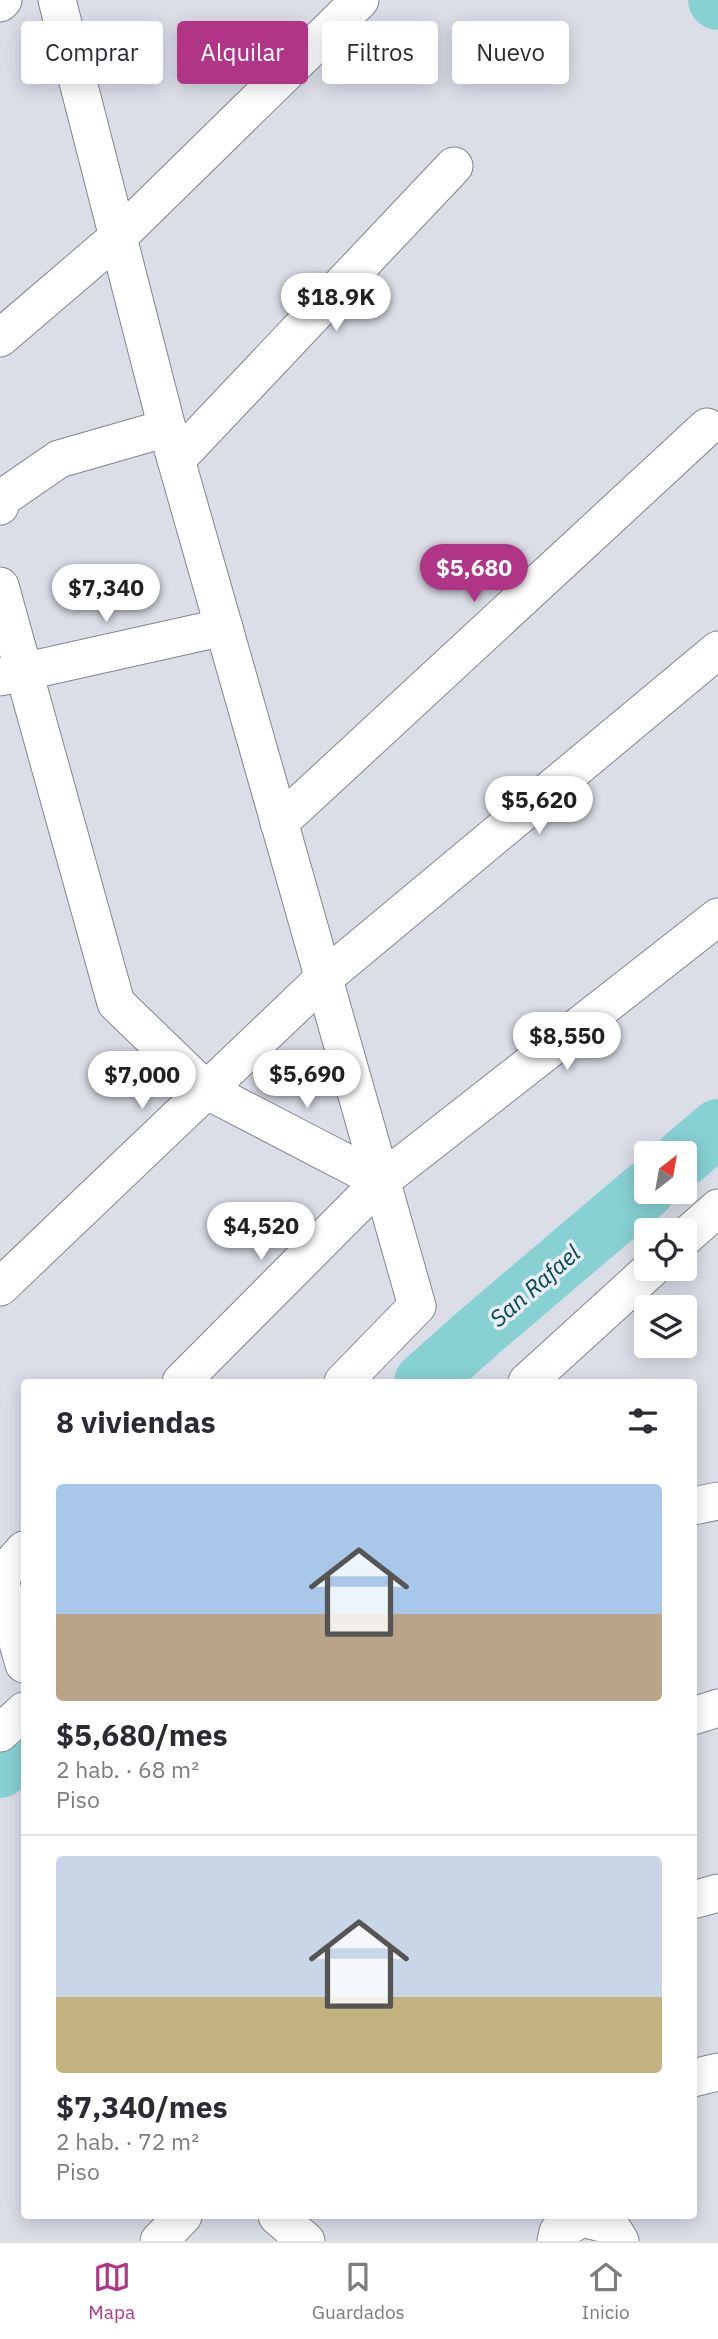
<!DOCTYPE html>
<html lang="es">
<head>
<meta charset="utf-8">
<style>
	body { margin:0; font-family:"IBM Plex Sans",sans-serif; background:#f2f2f3; color:#2b2b33; height:100vh; display:flex; flex-direction:column; font-size:26px; white-space:nowrap }
	* { box-sizing:border-box; margin:0 }
	p { font-size:23px; color:#7c7c81 }
	.icon { flex:none; width:38px; height:38px; fill:none; stroke:currentColor; stroke-width:2; stroke-linecap:round; stroke-linejoin:round }
	.map { position:relative; flex:1; overflow:hidden }
	.details { position:absolute; left:21px; top:1379px; width:676px; height:840px; display:flex; flex-direction:column; background:#fff; border-radius:7px; box-shadow:0 4px 18px #0003 }
	.details>* { flex:none }
	.banner { position:absolute; left:21px; top:21px; width:677px; height:63px; display:flex; gap:14px }
	.needle { width:46px; rotate:31deg }
	.controls { position:absolute; left:634px; top:1141px; display:grid; gap:14px }
	.controls a { display:grid; place-items:center; width:63px; height:63px; border-radius:7px; background:#fff; box-shadow:0 4px 18px #0003; font-size:35px }
	.price { position:absolute; translate:-50% -60px; padding:0 16px; border-radius:24px; background:#fff; color:#222; font-size:23px; line-height:46px; filter:drop-shadow(0 2px 4px #0008) }
	.price::after { content:''; position:absolute; left:50%; top:42px; width:21px; height:16px; margin-left:-10px; background:inherit; clip-path:polygon(0 0,100% 0,50% 100%) }
	.price.current { background:#b13587; color:#fff }
	ul { padding:0; list-style:none }
	li { display:grid; align-content:center; gap:14px; height:371px; padding:0 35px }
	li+li { border-top:2px solid #e1e1e2 }
	li span { display:grid; place-items:center; height:217px; border-radius:7px; color:#555 }
	li>.icon { margin-inline-start:auto }
	span .icon { width:126px; height:126px; fill:#fffc; stroke-width:1 }
	li b { font-size:30px }
	h2 { display:flex; justify-content:space-between; align-items:center; height:84px; padding:0 35px; font-size:30px }
	.pill { padding:0 24px; border-radius:7px; background:#fff; box-shadow:0 4px 18px #0003; font-size:24px; line-height:63px }
	.pill.current { background:#b13587; color:#fff }
	.dock { display:flex; justify-content:space-around; align-items:center; height:98px; border-top:2px solid #e1e1e2; background:#fff; font-size:19px; color:#7c7c81 }
	.dock a { display:grid; justify-items:center; gap:4px }
	.dock .current { color:#b13587 }
	.map>svg:first-child { display:block }
	.lines { fill:none; stroke-linecap:round; stroke-linejoin:round }
	.river { stroke:#87d1d3; stroke-width:58 }
	.minor-casing { stroke:#82858d; stroke-width:39 }
	.minor { stroke:#fff; stroke-width:37 }
	.labels { text-anchor:middle; stroke-width:7; stroke-linejoin:round; paint-order:stroke }
	.water-label { font-size:23px; font-style:italic; fill:#00474a; stroke:#e8ecf4 }
</style>
</head>
<body>
<div class="map">
<svg width="718" height="2241" viewBox="0 0 718 2241">
	<rect width="100%" height="100%" fill="#dbdee7"/>
	<g class="lines">
		<g class="river">
			<polyline points="717,0 718,1"/>
			<polyline points="684,1157 718,1128"/>
			<polyline points="423,1382 479,1332 646,1190"/>
			<polyline points="0,1769 24,1747"/>
		</g>
		<defs>
			<g id="minor">
				<polyline points="57,0 167,428 417,1306 343,1382"/>
				<polyline points="0,3 3,0"/>
				<polyline points="0,338 118,237 360,0"/>
				<polyline points="176,460 454,166"/>
				<polyline points="0,506 1,499 59,459 167,428"/>
				<polyline points="0,586 116,1003 206,1090 381,1181"/>
				<polyline points="0,677 224,627"/>
				<polyline points="279,823 707,427"/>
				<polyline points="684,1238 718,1208"/>
				<polyline points="0,1287 324,978 718,650"/>
				<polyline points="181,1382 381,1181 718,917"/>
				<polyline points="527,1382 651,1269"/>
				<polyline points="693,1506 718,1501"/>
				<polyline points="0,1577 24,1550"/>
				<polyline points="0,1581 24,1664"/>
				<polyline points="693,1716 718,1708"/>
				<polyline points="0,1733 24,1711"/>
				<polyline points="693,1900 718,1893"/>
				<polyline points="693,2078 718,2072"/>
				<polyline points="277,2216 306,2241"/>
				<polyline points="159,2241 183,2216"/>
				<polyline points="556,2241 558,2232 582,2218 610,2225 620,2241"/>
			</g>
		</defs>
		<use href="#minor" class="minor-casing"/>
		<use href="#minor" class="minor"/>
	</g>
	<g class="labels">
		<g class="water-label">
			<text transform="translate(535 1286) rotate(-41)" y="8">San Rafael</text>
		</g>
	</g>
</svg>
<div class="controls">
<a><svg class="needle" viewBox="-14 -14 28 28"><path d="M0-13l5 13h-10z" fill="#e53935"/><path d="M0 13l5-13h-10z" fill="#7c7c81"/></svg></a>
<a><svg class="icon" aria-label="locate" viewBox="0 0 24 24"><circle cx="12" cy="12" r="6"/><path d="M12 2v4M12 18v4M2 12h4M18 12h4"/></svg></a>
<a><svg class="icon" aria-label="layers" viewBox="0 0 24 24"><path d="M12 4l9 5-9 5-9-5zM3 14l9 5 9-5"/></svg></a>
</div>
<b class="price" style="left:336px;top:333px">$18.9K</b>
<b class="price current" style="left:474px;top:604px">$5,680</b>
<b class="price" style="left:106px;top:624px">$7,340</b>
<b class="price" style="left:539px;top:836px">$5,620</b>
<b class="price" style="left:567px;top:1072px">$8,550</b>
<b class="price" style="left:307px;top:1110px">$5,690</b>
<b class="price" style="left:142px;top:1111px">$7,000</b>
<b class="price" style="left:261px;top:1262px">$4,520</b>
<div class="banner">
<a class="pill">Comprar</a>
<a class="pill current">Alquilar</a>
<a class="pill">Filtros</a>
<a class="pill">Nuevo</a>
</div>
<section class="details">
<h2>8 viviendas<svg class="icon" aria-label="filters" viewBox="0 0 24 24"><path d="M4 7h16M4 17h16"/><circle cx="9" cy="7" r="2"/><circle cx="15" cy="17" r="2"/></svg></h2>
<ul>
<li><span style="background:linear-gradient(#a9c7e8 60%,#b9a48a 0)"><svg class="icon" aria-label="home" viewBox="0 0 24 24"><path d="M3 11l9-7 9 7M6 9v11h12V9"/></svg></span><div><b>$5,680/mes</b><p>2 hab. · 68 m²</p><p>Piso</p></div></li>
<li><span style="background:linear-gradient(#c9d6e8 65%,#c2b280 0)"><svg class="icon" aria-label="home" viewBox="0 0 24 24"><path d="M3 11l9-7 9 7M6 9v11h12V9"/></svg></span><div><b>$7,340/mes</b><p>2 hab. · 72 m²</p><p>Piso</p></div></li>
</ul>
</section>
</div>
<nav class="dock">
<a class="current"><svg class="icon" aria-label="map" viewBox="0 0 24 24"><path d="M3 6l6-2 6 2 6-2v14l-6 2-6-2-6 2zM9 4v14M15 6v14"/></svg>Mapa</a>
<a><svg class="icon" aria-label="saved" viewBox="0 0 24 24"><path d="M7 4h10v16l-5-4-5 4z"/></svg>Guardados</a>
<a><svg class="icon" aria-label="home" viewBox="0 0 24 24"><path d="M3 11l9-7 9 7M6 9v11h12V9"/></svg>Inicio</a>
</nav>
</body>
</html>
